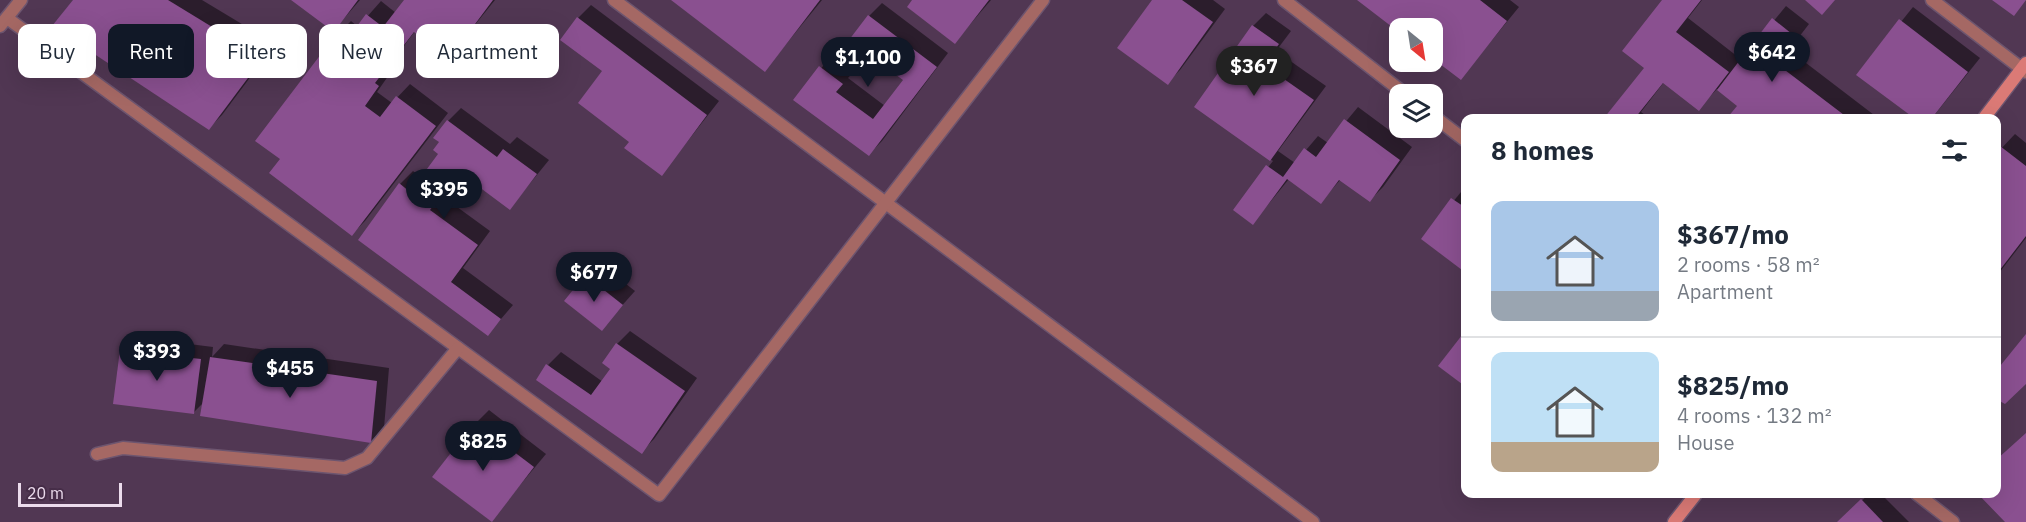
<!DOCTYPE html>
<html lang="en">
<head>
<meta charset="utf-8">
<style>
	body { margin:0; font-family:"IBM Plex Sans",sans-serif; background:#f2f2f3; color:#1f2937; height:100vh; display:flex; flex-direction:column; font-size:22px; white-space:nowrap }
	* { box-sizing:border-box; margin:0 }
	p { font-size:20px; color:#747a83 }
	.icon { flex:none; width:33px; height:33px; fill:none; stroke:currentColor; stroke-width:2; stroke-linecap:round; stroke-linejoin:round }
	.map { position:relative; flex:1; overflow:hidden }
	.side { position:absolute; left:1461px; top:114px; width:540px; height:384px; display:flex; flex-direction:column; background:#fff; border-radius:12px; box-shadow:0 6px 24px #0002 }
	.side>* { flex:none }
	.hud { position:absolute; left:18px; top:24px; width:570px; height:54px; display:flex; gap:12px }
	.needle { width:39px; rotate:150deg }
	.tools { position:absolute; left:1389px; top:18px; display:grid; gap:12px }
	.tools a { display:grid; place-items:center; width:54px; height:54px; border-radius:12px; background:#fff; box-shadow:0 6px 24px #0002; font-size:30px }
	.scale { position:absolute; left:18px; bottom:15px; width:104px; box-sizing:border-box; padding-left:6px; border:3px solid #ecdced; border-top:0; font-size:16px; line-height:21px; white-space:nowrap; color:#ecdced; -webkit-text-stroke:4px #462d48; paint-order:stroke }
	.price { position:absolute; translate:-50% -51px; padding:0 14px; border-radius:21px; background:#111827; color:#fff; font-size:20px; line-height:39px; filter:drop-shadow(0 2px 3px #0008) }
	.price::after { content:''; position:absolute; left:50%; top:36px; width:18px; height:14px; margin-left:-9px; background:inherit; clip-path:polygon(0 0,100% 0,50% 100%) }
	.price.active { background:#222; color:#fff }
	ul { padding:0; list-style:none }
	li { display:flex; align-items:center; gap:18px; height:150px; padding:0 30px }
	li+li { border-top:2px solid #e0e1e3 }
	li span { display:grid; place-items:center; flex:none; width:168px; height:120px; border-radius:12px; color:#555 }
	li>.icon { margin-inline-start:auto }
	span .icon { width:72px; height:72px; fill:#fffc; stroke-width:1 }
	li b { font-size:26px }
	h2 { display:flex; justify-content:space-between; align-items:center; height:72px; padding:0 30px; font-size:26px }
	.pill { padding:0 21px; border-radius:12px; background:#fff; box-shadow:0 6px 24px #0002; font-size:21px; line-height:54px }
	.pill.active { background:#111827; color:#fff }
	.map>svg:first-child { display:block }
	.shadow { fill:#0007 }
	.building { fill:#8a5090 }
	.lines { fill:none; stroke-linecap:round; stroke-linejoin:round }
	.street-casing { stroke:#6d556f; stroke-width:15 }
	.secondary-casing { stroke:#6d556f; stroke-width:15 }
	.street { stroke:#a56864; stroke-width:12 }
	.secondary { stroke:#db7a76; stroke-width:12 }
</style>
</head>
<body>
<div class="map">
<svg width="2026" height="522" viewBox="0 0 2026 522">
	<rect width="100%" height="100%" fill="#513753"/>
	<g class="shadow">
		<polygon points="74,0 202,0 275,44 222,115 209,128"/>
		<polygon points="293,0 360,0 334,30"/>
		<polygon points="406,0 495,0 449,57 415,31 387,69 391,72 377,92 392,103 410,84 448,113 365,221 352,234 282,159 338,34 351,21 358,27 381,1 396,13"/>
		<polygon points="674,0 822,0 765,70"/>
		<polygon points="914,0 991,0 955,42"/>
		<polygon points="1154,0 1213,0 1225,9 1180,70 1167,83"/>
		<polygon points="1360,0 1510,0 1519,7 1461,78 1432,28 1400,28"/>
		<polygon points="1664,0 1702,0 1688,18 1742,60 1786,6 1809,24 1789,50 1878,118 1728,118 1739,105 1717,89 1698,109 1664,82 1641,112 1649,118 1606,118 1646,67"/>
		<polygon points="882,3 948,53 882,141 869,154 795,100 833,54 855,70 848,78 885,106 905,80 869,16"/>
		<polygon points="591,5 719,101 662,174 631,141 604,71 578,18"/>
		<polygon points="1913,7 1980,58 1932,118 1916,118 1858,75"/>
		<polygon points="1266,13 1291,31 1276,51 1326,86 1278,151 1295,163 1318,136 1328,143 1358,107 1412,147 1383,187 1370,200 1341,179 1321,202 1289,179 1253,223 1235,210 1273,161 1196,107 1253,26"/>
		<polygon points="461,108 510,144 517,137 549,160 510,208 460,172 442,196 490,231 463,268 513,305 488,334 360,239 400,184 413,171 422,178 440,153 448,121"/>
		<polygon points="2015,134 2026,143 2026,238 1996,277 1996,154"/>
		<polygon points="1466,186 1466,271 1423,238"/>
		<polygon points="599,263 635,291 601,329 566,301"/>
		<polygon points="630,331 697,378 654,439 641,452 548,365 561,352 603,382 612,368 617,344"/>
		<polygon points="134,337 213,347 212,357 224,344 389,368 384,428 371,441 204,402 193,413 121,351"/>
		<polygon points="489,410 546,454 491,520 476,423"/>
		<polygon points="1869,494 1881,494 1909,522 1839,522"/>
	</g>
	<g class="building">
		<polygon points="73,0 168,0 263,58 209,130 52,26"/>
		<polygon points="291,0 358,0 334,32"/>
		<polygon points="404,0 493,0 449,59 414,32 375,83 379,86 365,106 380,117 396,96 436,126 352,236 269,173 280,159 255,141 337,33 346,41 366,14 383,27"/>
		<polygon points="671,0 820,0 765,72"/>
		<polygon points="912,0 989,0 955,44 907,7"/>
		<polygon points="1152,0 1182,0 1213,22 1168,85 1117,48"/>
		<polygon points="1357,0 1480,0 1507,21 1461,80 1432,58 1432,28 1400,28 1400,33"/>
		<polygon points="1662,0 1701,0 1676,32 1729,72 1699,111 1663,83 1635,118 1604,118 1644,68 1622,51"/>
		<polygon points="1805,0 1835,0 1822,15"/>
		<polygon points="1992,0 2026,0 2014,16"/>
		<polygon points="868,15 937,67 869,156 793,100 819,66 843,84 836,92 873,119 903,80 849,40"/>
		<polygon points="577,17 707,115 662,176 624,148 629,142 578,103 602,71 560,40"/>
		<polygon points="1772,18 1797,38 1777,64 1848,118 1727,118 1737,106 1717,90"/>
		<polygon points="1899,19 1968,72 1932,118 1914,118 1856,75"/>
		<polygon points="1252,25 1279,44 1264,65 1314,100 1270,161 1194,107"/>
		<polygon points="1344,119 1400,160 1370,202 1339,180 1321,204 1287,179 1253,225 1233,210 1266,165 1283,177 1304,148 1316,157"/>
		<polygon points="447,120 497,157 503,149 537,174 510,210 459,172 430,210 478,245 451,282 501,319 488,336 358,240 399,183 410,192 438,154 433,150 439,142 433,138"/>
		<polygon points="2000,146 2026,166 2026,236 1996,275 1996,151"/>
		<polygon points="1451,198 1466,208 1466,273 1421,239"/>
		<polygon points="585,275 623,305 602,331 564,301"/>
		<polygon points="1466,330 1466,387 1438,366"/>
		<polygon points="2026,334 2026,384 2005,404 1996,399 1996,371"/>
		<polygon points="616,343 685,391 642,454 536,380 546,364 591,395 610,369 602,363"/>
		<polygon points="120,350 201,359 194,414 113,404"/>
		<polygon points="210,357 377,381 371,443 200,416"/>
		<polygon points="475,422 534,467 492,522 432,477"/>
		<polygon points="2026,433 2026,522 2005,522 1978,494 1996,494 1996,460"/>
		<polygon points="1861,499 1883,522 1837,522"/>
	</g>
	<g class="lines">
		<defs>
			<g id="street">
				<polyline points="614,0 1313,522"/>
				<polyline points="1284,0 1405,94"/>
				<polyline points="1932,0 2026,72"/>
				<polyline points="7,18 659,495 1043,0"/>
				<polyline points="0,26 21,0"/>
				<polyline points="1432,115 1466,141"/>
				<polyline points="97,454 123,448 345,468 367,458 458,348"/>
				<polyline points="1917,494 1953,522"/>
			</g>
			<g id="secondary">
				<polyline points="1984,118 2026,63"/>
				<polyline points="1674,522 1696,494"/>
			</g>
		</defs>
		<use href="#street" class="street-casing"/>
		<use href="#secondary" class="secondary-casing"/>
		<use href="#street" class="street"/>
		<use href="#secondary" class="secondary"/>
	</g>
</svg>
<div class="tools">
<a><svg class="needle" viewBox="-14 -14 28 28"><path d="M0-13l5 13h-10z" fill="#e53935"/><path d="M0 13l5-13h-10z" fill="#747a83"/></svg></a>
<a><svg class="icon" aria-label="layers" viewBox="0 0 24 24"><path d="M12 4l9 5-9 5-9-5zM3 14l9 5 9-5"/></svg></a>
</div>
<div class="scale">20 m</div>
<b class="price" style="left:1772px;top:83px">$642</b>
<b class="price" style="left:868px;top:88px">$1,100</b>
<b class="price active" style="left:1254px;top:97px">$367</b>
<b class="price" style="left:444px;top:220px">$395</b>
<b class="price" style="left:594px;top:303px">$677</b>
<b class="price" style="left:157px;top:382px">$393</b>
<b class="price" style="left:290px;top:399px">$455</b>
<b class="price" style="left:483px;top:472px">$825</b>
<div class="hud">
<a class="pill">Buy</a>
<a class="pill active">Rent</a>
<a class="pill">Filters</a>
<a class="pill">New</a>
<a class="pill">Apartment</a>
</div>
<section class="side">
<h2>8 homes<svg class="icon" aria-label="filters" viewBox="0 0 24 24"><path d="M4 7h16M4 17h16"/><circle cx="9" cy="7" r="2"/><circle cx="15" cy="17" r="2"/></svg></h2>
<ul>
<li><span style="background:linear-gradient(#a9c7e8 75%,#9aa5b1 0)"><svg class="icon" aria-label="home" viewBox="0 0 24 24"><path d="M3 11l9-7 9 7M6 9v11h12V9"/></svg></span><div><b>$367/mo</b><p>2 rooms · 58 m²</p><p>Apartment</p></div></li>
<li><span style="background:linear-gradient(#bfe0f5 75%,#b9a48a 0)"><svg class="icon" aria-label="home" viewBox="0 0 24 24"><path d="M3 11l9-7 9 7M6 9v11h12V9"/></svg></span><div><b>$825/mo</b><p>4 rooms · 132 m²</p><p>House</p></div></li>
</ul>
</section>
</div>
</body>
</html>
